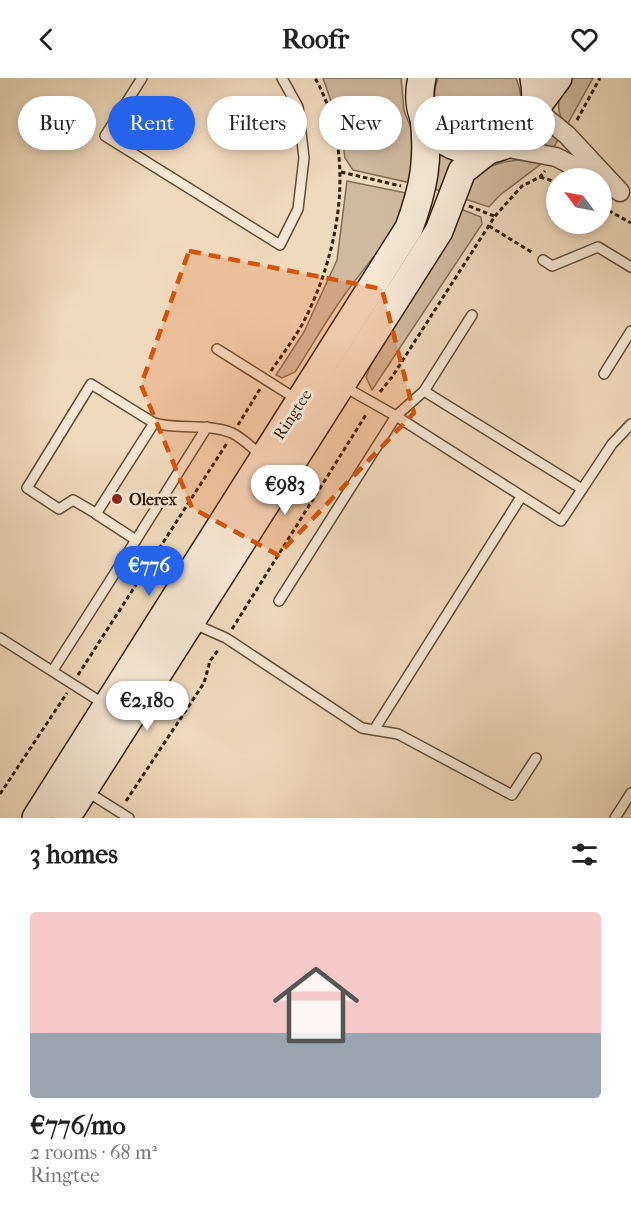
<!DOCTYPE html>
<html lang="en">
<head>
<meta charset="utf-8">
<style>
	body { margin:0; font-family:"IM FELL French Canon",serif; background:#f6f6f6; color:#222; height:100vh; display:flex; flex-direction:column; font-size:22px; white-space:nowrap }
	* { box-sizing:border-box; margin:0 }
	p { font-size:20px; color:#767676 }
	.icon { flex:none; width:33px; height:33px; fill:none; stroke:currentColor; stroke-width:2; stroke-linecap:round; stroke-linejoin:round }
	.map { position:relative; height:740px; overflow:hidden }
	.panel { display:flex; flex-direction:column; background:#fff; flex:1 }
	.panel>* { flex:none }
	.guide { position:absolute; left:18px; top:18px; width:596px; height:54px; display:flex; gap:12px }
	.needle { width:39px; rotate:302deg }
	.controls { position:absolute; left:546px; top:90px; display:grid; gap:12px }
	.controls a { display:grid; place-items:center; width:66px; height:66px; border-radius:50%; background:#fff; box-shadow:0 3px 9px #0003; font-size:30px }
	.price { position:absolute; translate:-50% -51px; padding:0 14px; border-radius:21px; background:#fff; color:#222; font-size:20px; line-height:39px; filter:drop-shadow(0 2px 3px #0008) }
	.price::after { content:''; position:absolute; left:50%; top:36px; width:18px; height:14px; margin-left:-9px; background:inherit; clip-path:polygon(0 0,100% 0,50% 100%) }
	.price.active { background:#2563eb; color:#fff }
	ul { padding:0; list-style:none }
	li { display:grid; align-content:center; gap:12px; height:318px; padding:0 30px }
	li span { display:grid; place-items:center; height:186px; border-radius:6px; color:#555 }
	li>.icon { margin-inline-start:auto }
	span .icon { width:108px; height:108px; fill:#fffc; stroke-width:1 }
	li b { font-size:26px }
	h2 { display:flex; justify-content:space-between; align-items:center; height:72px; padding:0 30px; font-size:26px }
	.chip { padding:0 21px; border-radius:27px; background:#fff; box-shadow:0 3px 9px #0003; font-size:21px; line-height:54px }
	.chip.active { background:#2563eb; color:#fff }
	header { display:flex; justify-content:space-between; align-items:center; height:78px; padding:0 30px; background:#fff; font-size:27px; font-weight:800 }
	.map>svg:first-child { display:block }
	.green { fill:#cfba9f; stroke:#806c56; stroke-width:1.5 }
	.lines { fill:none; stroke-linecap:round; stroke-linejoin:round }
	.service-casing { stroke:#604e38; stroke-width:12 }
	.minor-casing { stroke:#604e38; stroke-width:21 }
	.secondary-casing { stroke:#301f0c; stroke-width:30 }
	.path { stroke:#301f0c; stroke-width:3; stroke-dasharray:4.5 3; stroke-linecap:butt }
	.service { stroke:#f5e7d4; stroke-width:9 }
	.minor { stroke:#f5e7d4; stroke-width:18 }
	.secondary { stroke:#f5e7d4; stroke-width:27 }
	.marked { fill:#d6530c; fill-opacity:0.2; stroke:#d6530c; stroke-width:4.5; stroke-dasharray:12 8; stroke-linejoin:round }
	.poi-dot { fill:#8f2418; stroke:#f5e7d4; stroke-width:2 }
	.labels { text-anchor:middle; stroke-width:6; stroke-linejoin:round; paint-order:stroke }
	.street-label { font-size:16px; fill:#301f0c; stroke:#f5e7d4 }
	.poi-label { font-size:16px; font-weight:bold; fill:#301f0c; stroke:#f5e7d4; text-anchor:start }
</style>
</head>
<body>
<header><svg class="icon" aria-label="back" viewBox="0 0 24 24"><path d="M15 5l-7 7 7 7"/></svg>Roofr<svg class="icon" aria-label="heart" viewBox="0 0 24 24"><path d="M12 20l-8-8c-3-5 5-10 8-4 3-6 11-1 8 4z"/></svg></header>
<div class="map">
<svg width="631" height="740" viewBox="0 0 631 740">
	<rect width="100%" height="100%" fill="#f0dabd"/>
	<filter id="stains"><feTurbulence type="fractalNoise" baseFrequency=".00333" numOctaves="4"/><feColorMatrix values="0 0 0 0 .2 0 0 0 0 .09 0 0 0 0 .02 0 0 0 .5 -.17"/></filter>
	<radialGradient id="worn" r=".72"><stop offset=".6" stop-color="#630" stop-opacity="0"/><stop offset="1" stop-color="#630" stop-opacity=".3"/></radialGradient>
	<g class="green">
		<polygon points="323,0 401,0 404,33 415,59 411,105 353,92 345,80 341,52"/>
		<path d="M 438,0 L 516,0 C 537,52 485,63 447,53 C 438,34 430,21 438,0 Z"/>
		<path d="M 568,0 L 593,0 L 567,47 C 552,32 560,17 568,0 Z"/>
		<polygon points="542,49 559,60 552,72 534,67 532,64"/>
		<polygon points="438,69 454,78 444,114 431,110"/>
		<path d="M 527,81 L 545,83 L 500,117 L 489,129 L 462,120 C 472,90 499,83 527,81 Z"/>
		<path d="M 347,103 L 411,116 C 392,164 370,180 343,219 C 326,243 311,269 295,294 L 282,300 L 276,297 L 304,254 L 337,182 Z"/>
		<polygon points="458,130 481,139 482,146 372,312 366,299 370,289"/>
	</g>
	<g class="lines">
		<defs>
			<g id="service">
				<polyline points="142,0 105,58 280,167 298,131 304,80 298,29 282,0"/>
				<polyline points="543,182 552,188 598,169 631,189"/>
				<polyline points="217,271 298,322"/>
				<polyline points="604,296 631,253"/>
				<polyline points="343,308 396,338 561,443 612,366 631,346"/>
				<polyline points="424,313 582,411"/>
				<path d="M 207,349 L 136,462 L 96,436 L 154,345 C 179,352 208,345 232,355 C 243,360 253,371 262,378"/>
				<polyline points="97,436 73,422 59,431 27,410 91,306 154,345"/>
				<polyline points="279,523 396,338 424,313 472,237"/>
				<polyline points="192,545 226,560 362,650 398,656 512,717 536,680"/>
				<polyline points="0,560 104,626"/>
				<polyline points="53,592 136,462"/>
				<polyline points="374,652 521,419"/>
				<polyline points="86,713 129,740"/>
				<polyline points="615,740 631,715"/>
			</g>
			<g id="minor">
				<polyline points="535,31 567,57 620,114"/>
				<polyline points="503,69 556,79 597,100"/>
			</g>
			<g id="secondary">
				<path d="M 422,0 C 400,93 553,100 534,0"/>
				<polyline points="535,31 558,0"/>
				<path d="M 36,740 L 409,150 C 424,109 429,82 424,39"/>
				<polyline points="66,740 439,153 462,93 486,74"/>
			</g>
		</defs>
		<use href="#service" class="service-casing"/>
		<use href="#minor" class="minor-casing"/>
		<use href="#secondary" class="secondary-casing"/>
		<g class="path">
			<polyline points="577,42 600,0"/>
			<polyline points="341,94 401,108"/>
			<polyline points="540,99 556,104"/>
			<polyline points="469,128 494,138"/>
			<polyline points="602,129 631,145"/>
			<polyline points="489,148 533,175"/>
			<path d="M 271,293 C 282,277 295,260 304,243 C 341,170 357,74 315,0"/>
			<polyline points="380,314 392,299 495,138 522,108 540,99 545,93"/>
			<polyline points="238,347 260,311"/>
			<polyline points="232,551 367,335"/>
			<polyline points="78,597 227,365"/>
			<polyline points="0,716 67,615"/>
			<polyline points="126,723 204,605 210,583 219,571"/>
		</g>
		<use href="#service" class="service"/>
		<use href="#minor" class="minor"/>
		<use href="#secondary" class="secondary"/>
	</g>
	<path class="marked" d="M 189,173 L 382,211 L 414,335 L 278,477 L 192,430 L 141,307 Z"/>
	<circle class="poi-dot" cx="117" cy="421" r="6"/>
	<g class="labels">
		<g class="street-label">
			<text transform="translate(292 336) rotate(-57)" y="6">Ringtee</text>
		</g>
		<g class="poi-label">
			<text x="129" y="427">Olerex</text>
		</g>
	</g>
	<rect width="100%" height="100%" filter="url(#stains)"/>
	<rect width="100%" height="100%" fill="url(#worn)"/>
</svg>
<div class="controls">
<a><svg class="needle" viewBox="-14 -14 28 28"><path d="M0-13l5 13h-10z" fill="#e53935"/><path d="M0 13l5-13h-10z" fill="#767676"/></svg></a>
</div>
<b class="price" style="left:285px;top:438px">€983</b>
<b class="price active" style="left:149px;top:519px">€776</b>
<b class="price" style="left:147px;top:654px">€2,180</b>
<div class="guide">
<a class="chip">Buy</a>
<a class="chip active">Rent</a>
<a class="chip">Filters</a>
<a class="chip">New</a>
<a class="chip">Apartment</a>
</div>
</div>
<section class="panel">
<h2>3 homes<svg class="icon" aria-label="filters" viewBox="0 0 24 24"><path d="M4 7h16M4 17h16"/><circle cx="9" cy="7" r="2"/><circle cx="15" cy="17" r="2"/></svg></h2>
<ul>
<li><span style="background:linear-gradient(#f6c9c9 65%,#9aa5b1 0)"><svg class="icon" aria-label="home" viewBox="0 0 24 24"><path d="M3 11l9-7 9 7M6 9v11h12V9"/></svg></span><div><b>€776/mo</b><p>2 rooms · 68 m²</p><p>Ringtee</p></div></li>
</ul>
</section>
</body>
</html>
